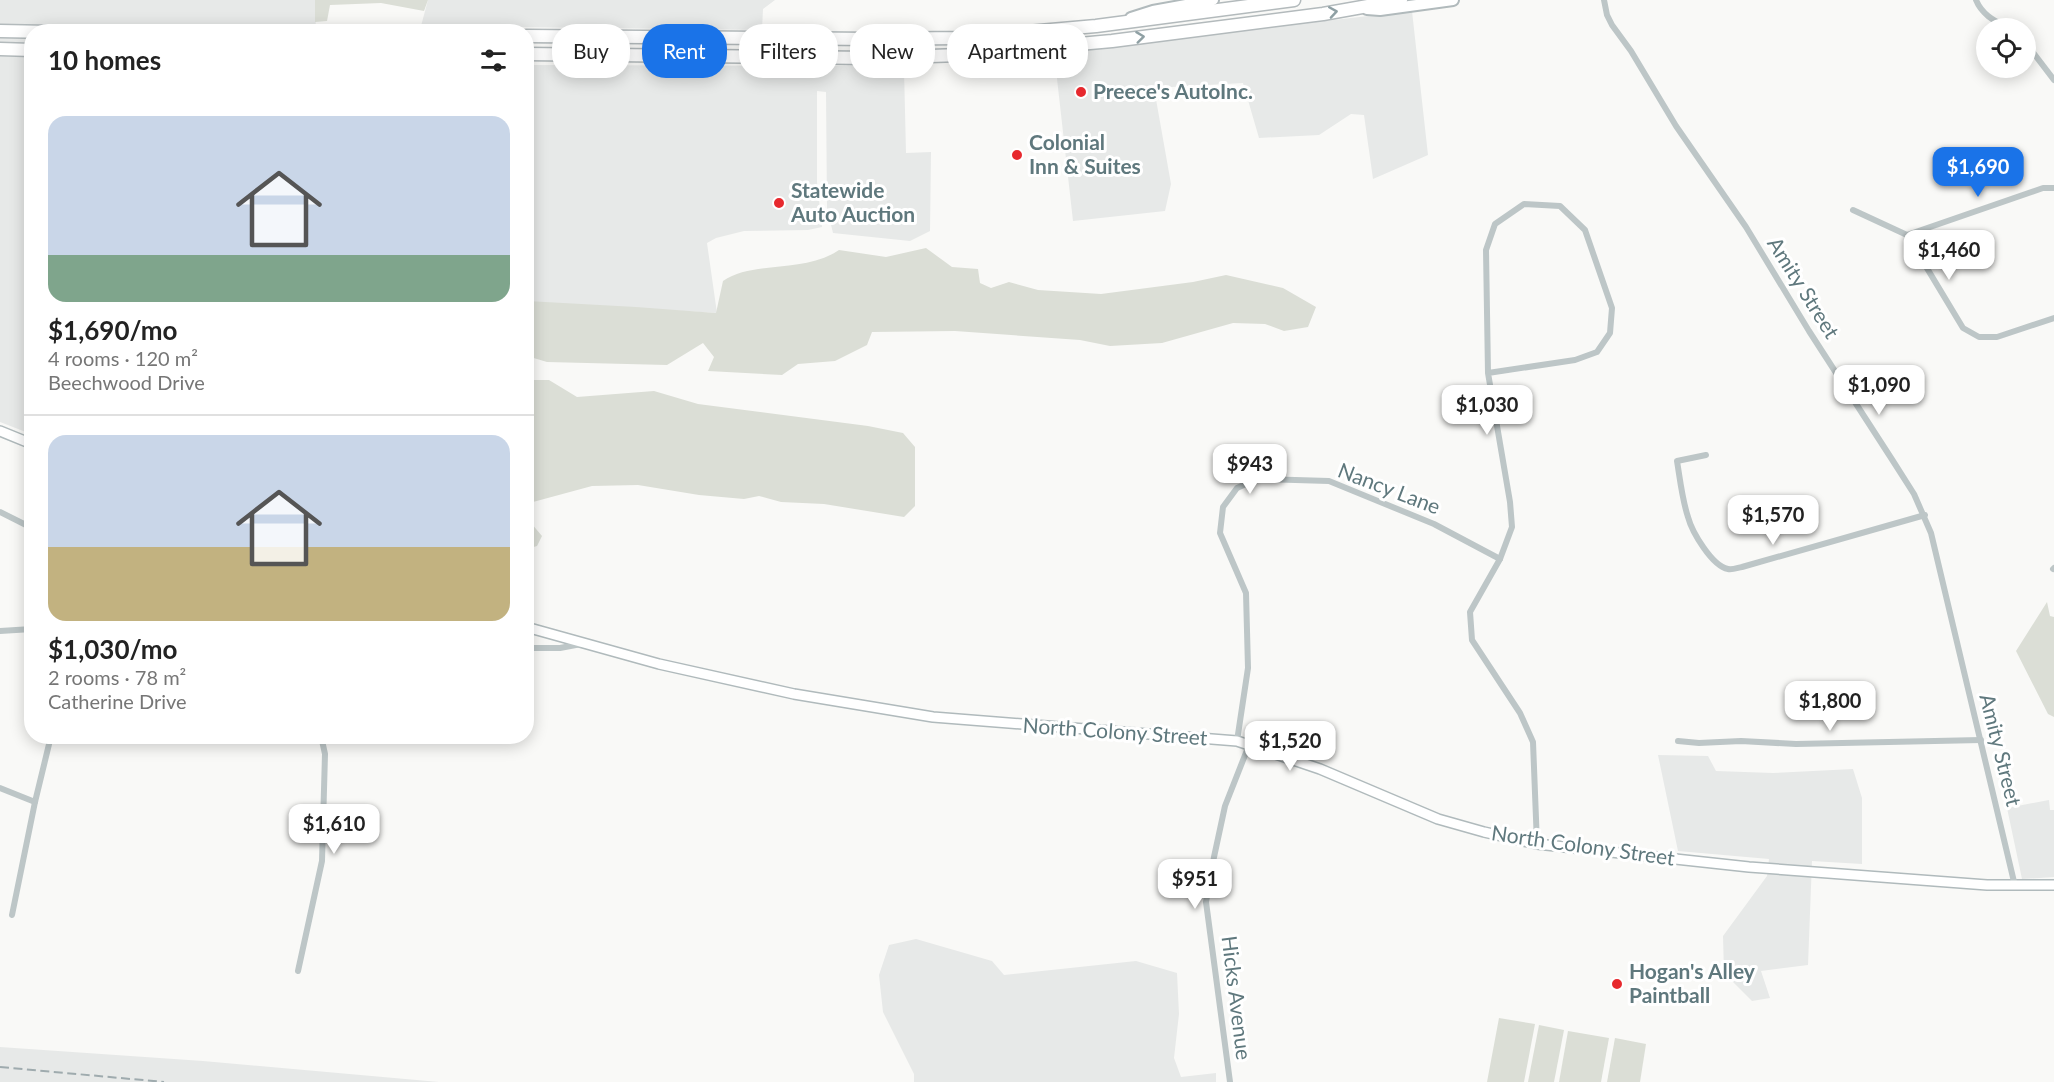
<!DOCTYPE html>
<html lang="en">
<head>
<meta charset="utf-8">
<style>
	body { margin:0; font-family:Lato,sans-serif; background:#f6f6f6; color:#222; height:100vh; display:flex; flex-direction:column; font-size:22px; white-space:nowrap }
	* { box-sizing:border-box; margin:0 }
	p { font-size:20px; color:#767676 }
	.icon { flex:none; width:33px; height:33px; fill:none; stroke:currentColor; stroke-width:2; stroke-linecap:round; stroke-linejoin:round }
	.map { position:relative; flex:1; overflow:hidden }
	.side { position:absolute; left:24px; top:24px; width:510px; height:720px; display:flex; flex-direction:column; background:#fff; border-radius:24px; box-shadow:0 3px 15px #0003 }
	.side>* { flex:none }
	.hud { position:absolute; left:552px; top:24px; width:570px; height:54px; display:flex; gap:12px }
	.fabs { position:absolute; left:1976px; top:18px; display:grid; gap:12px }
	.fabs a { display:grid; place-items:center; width:60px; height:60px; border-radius:50%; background:#fff; box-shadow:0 3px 15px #0003; font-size:30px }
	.price { position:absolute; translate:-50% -51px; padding:0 14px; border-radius:12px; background:#fff; color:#222; font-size:20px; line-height:39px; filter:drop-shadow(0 2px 3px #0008) }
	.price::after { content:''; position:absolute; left:50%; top:36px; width:18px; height:14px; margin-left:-9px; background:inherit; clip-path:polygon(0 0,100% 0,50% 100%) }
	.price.on { background:#1a73e8; color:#fff }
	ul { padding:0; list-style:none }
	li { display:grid; align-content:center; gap:12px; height:318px; padding:0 24px }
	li+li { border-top:2px solid #e0e0e0 }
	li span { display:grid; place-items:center; height:186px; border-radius:18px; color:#555 }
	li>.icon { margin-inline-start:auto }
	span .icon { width:108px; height:108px; fill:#fffc; stroke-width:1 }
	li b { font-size:26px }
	h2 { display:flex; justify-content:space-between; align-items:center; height:72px; padding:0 24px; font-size:26px }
	.tag { padding:0 21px; border-radius:24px; background:#fff; box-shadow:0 3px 15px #0003; font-size:21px; line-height:54px }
	.tag.on { background:#1a73e8; color:#fff }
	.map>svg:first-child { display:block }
	.built { fill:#e7e9e8 }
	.green { fill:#dbded6 }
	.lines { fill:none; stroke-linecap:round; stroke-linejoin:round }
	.secondary-casing { stroke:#b0babc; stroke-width:12 }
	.primary-casing { stroke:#b1babc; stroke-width:14 }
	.highway-casing { stroke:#b3babc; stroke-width:15 }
	.street { stroke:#bdc6c7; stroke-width:6 }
	.secondary { stroke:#fff; stroke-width:9 }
	.primary { stroke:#fff; stroke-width:10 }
	.highway { stroke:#fff; stroke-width:12 }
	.rail { stroke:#9fabae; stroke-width:2; stroke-dasharray:9 4.5; stroke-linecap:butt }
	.oneway { stroke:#8fa0a4 }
	.poi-dot { fill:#e7292e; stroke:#fff; stroke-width:2 }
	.labels { text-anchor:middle; stroke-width:6; stroke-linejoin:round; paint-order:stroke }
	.poi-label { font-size:21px; font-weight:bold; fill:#5f787d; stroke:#fff; text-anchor:start }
	.street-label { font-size:21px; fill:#5f787d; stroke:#fff }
</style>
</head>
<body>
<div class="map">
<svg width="2054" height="1082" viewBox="0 0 2054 1082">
	<rect width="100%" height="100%" fill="#f9f9f7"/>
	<g class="built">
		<polygon points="0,0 315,0 316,31 32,32 31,434 0,422"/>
		<polygon points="428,0 775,0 763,9 762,30 421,26"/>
		<polygon points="1412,11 1428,155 1373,179 1364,115 1351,114 1319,135 1259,138 1243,83 1154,88 1171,184 1165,211 1073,221 1054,52"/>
		<polygon points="911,63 904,69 906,153 931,152 930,231 910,241 833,233 827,208 826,92 817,91 817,182 822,227 808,230 744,231 716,238 707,243 717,313 527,302 526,65 834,66"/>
		<polygon points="1658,755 1708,756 1716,771 1773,773 1853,769 1862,798 1862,864 1812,861 1808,965 1761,971 1770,998 1752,1001 1724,973 1723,936 1767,876 1769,859 1678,851"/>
		<polygon points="2049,800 2050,810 2054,810 2054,877 2022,879 2007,808"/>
		<polygon points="916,939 992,961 1004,975 1136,961 1177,973 1179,1014 1174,1058 1181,1077 1216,1073 1216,1082 914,1082 914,1074 883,1012 879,975 889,945"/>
		<polygon points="0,1047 203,1061 439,1082 0,1082"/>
	</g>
	<g class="green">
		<polygon points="315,0 428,0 424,11 381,3 330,5 327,21 315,22"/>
		<path d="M 926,248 L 952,267 L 978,269 L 980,283 L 991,288 L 1009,282 L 1038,290 L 1101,294 L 1193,282 L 1226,275 L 1283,288 L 1316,307 L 1308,327 L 1284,331 L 1265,324 L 1233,323 L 1162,343 L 1110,346 L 1080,340 L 955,331 L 872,332 L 867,345 L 835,361 L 798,364 L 782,375 L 708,371 L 714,357 L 703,343 L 667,365 L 547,362 L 527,356 L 527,301 L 636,307 L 716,313 L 723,281 C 753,260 804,274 839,250 L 886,257 Z"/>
		<polygon points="526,380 549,380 577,397 654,391 698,404 868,426 903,433 915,447 915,506 904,517 824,504 781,502 759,496 744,499 699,495 638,485 592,486 533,502 531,523 542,536 537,546 527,549"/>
		<polygon points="2047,602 2050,616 2054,617 2054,717 2048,714 2016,651"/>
		<polygon points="1499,1018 1535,1024 1524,1082 1487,1082"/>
		<polygon points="1539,1025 1564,1030 1554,1082 1528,1082"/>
		<polygon points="1568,1031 1609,1038 1601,1082 1559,1082"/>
		<polygon points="1615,1038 1646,1044 1640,1082 1607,1082"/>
	</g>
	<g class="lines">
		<defs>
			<g id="secondary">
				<polyline points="0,431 32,444"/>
				<polyline points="526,627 659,664 794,694 933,717 1237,741 1320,769 1438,819 1484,832 1537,844 1749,867 1987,885 2054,885"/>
			</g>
			<g id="primary">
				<polyline points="1367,9 1380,10 1453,0"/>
				<polyline points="1131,18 1153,11 1213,0"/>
			</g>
			<g id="highway">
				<polyline points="0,31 51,32"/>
				<polyline points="526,36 871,39 957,38 1096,26 1294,0"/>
				<polyline points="0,49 32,50"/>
				<polyline points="526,54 871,58 960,55 1112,41 1323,14 1401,0"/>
			</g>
		</defs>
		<use href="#secondary" class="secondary-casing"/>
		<use href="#primary" class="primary-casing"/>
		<use href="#highway" class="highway-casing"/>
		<g class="street">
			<polyline points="1604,0 1607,15 1612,25 1631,51 1676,126 1746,227 1809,331 1893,461 1914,494 1931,533 2015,886"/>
			<path d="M 1976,0 C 1982,15 1995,21 2008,28"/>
			<polyline points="2025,42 2054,80"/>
			<polyline points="1853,210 1907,235 1963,328 1979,337 1997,337 2054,318"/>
			<polyline points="1907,235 2043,188 2054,188"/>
			<polyline points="1488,373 1575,360 1597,352 1610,333 1612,308 1585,230 1560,206 1524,204 1495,224 1486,250 1488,373 1510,502 1512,527 1500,559 1470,612 1472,640 1520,713 1533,742 1537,844"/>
			<path d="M 1706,455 L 1677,461 C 1680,479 1682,499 1688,517 C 1692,532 1712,566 1728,569 C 1732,570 1737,568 1742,567 L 1925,515"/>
			<polyline points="0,512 32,528"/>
			<polyline points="2053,569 2054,568"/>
			<polyline points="0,631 32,629"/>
			<polyline points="526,648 560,648 581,644"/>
			<polyline points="1237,741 1248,668 1246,593 1220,533 1223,507 1237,488 1257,479 1329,481 1434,524 1500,559"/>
			<polyline points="1678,741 1699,743 1741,741 1796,744 1981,740"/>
			<polyline points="0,788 35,802"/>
			<polyline points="12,915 35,802 51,736"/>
			<polyline points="298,971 322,861 325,754 321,736"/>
			<polyline points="1230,1082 1206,902 1214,857 1225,806 1249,745"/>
		</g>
		<use href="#secondary" class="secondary"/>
		<use href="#primary" class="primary"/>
		<use href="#highway" class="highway"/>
		<polyline class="rail" points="0,1067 164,1082"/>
	</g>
	<defs><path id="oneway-chevron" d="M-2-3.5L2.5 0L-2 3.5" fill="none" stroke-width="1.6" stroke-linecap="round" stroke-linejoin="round" transform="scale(1.5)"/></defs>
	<g class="oneway">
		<use href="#oneway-chevron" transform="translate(1333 12) rotate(-9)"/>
		<use href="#oneway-chevron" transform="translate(1140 37) rotate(-7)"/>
	</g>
	<g class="poi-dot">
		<circle cx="1081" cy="92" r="6"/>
		<circle cx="1017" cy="155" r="6"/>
		<circle cx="779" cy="203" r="6"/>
		<circle cx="1617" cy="984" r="6"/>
	</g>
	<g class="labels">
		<g class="poi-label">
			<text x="1093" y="99">Preece's AutoInc.</text>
			<text x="1029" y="150">Colonial<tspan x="1029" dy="24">Inn &amp; Suites</tspan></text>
			<text x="791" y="198">Statewide<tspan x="791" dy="24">Auto Auction</tspan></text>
			<text x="1629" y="979">Hogan's Alley<tspan x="1629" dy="24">Paintball</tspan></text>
		</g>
		<g class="street-label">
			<text transform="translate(1803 288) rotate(58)" y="7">Amity Street</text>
			<text transform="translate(1389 489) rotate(21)" y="7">Nancy Lane</text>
			<text transform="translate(1115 732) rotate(4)" y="7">North Colony Street</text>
			<text transform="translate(2000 750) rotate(76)" y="7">Amity Street</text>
			<text transform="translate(1583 846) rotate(8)" y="7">North Colony Street</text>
			<text transform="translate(1236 998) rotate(83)" y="7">Hicks Avenue</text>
		</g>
	</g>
</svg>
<div class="fabs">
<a><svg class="icon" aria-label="locate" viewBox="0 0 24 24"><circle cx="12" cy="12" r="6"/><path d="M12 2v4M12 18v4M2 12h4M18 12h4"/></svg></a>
</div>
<b class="price on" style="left:1978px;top:198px">$1,690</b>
<b class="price" style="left:1949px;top:281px">$1,460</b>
<b class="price" style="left:1879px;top:416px">$1,090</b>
<b class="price" style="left:1487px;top:436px">$1,030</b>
<b class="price" style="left:1250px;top:495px">$943</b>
<b class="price" style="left:1773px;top:546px">$1,570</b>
<b class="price" style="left:1830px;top:732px">$1,800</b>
<b class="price" style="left:1290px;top:772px">$1,520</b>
<b class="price" style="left:334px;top:855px">$1,610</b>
<b class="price" style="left:1195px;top:910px">$951</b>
<div class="hud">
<a class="tag">Buy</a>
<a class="tag on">Rent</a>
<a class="tag">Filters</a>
<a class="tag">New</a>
<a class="tag">Apartment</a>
</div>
<section class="side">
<h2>10 homes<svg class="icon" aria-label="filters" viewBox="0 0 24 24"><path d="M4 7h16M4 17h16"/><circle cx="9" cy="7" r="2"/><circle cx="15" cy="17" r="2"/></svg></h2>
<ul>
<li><span style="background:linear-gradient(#c9d6e8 75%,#7fa58c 0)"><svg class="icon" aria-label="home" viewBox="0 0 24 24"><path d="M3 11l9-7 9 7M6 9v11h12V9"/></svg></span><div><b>$1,690/mo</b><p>4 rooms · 120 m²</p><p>Beechwood Drive</p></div></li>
<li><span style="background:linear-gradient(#c9d6e8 60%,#c2b280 0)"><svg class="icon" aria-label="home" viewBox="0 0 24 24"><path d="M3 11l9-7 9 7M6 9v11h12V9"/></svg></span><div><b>$1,030/mo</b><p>2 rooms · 78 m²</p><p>Catherine Drive</p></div></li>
</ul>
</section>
</div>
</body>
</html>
